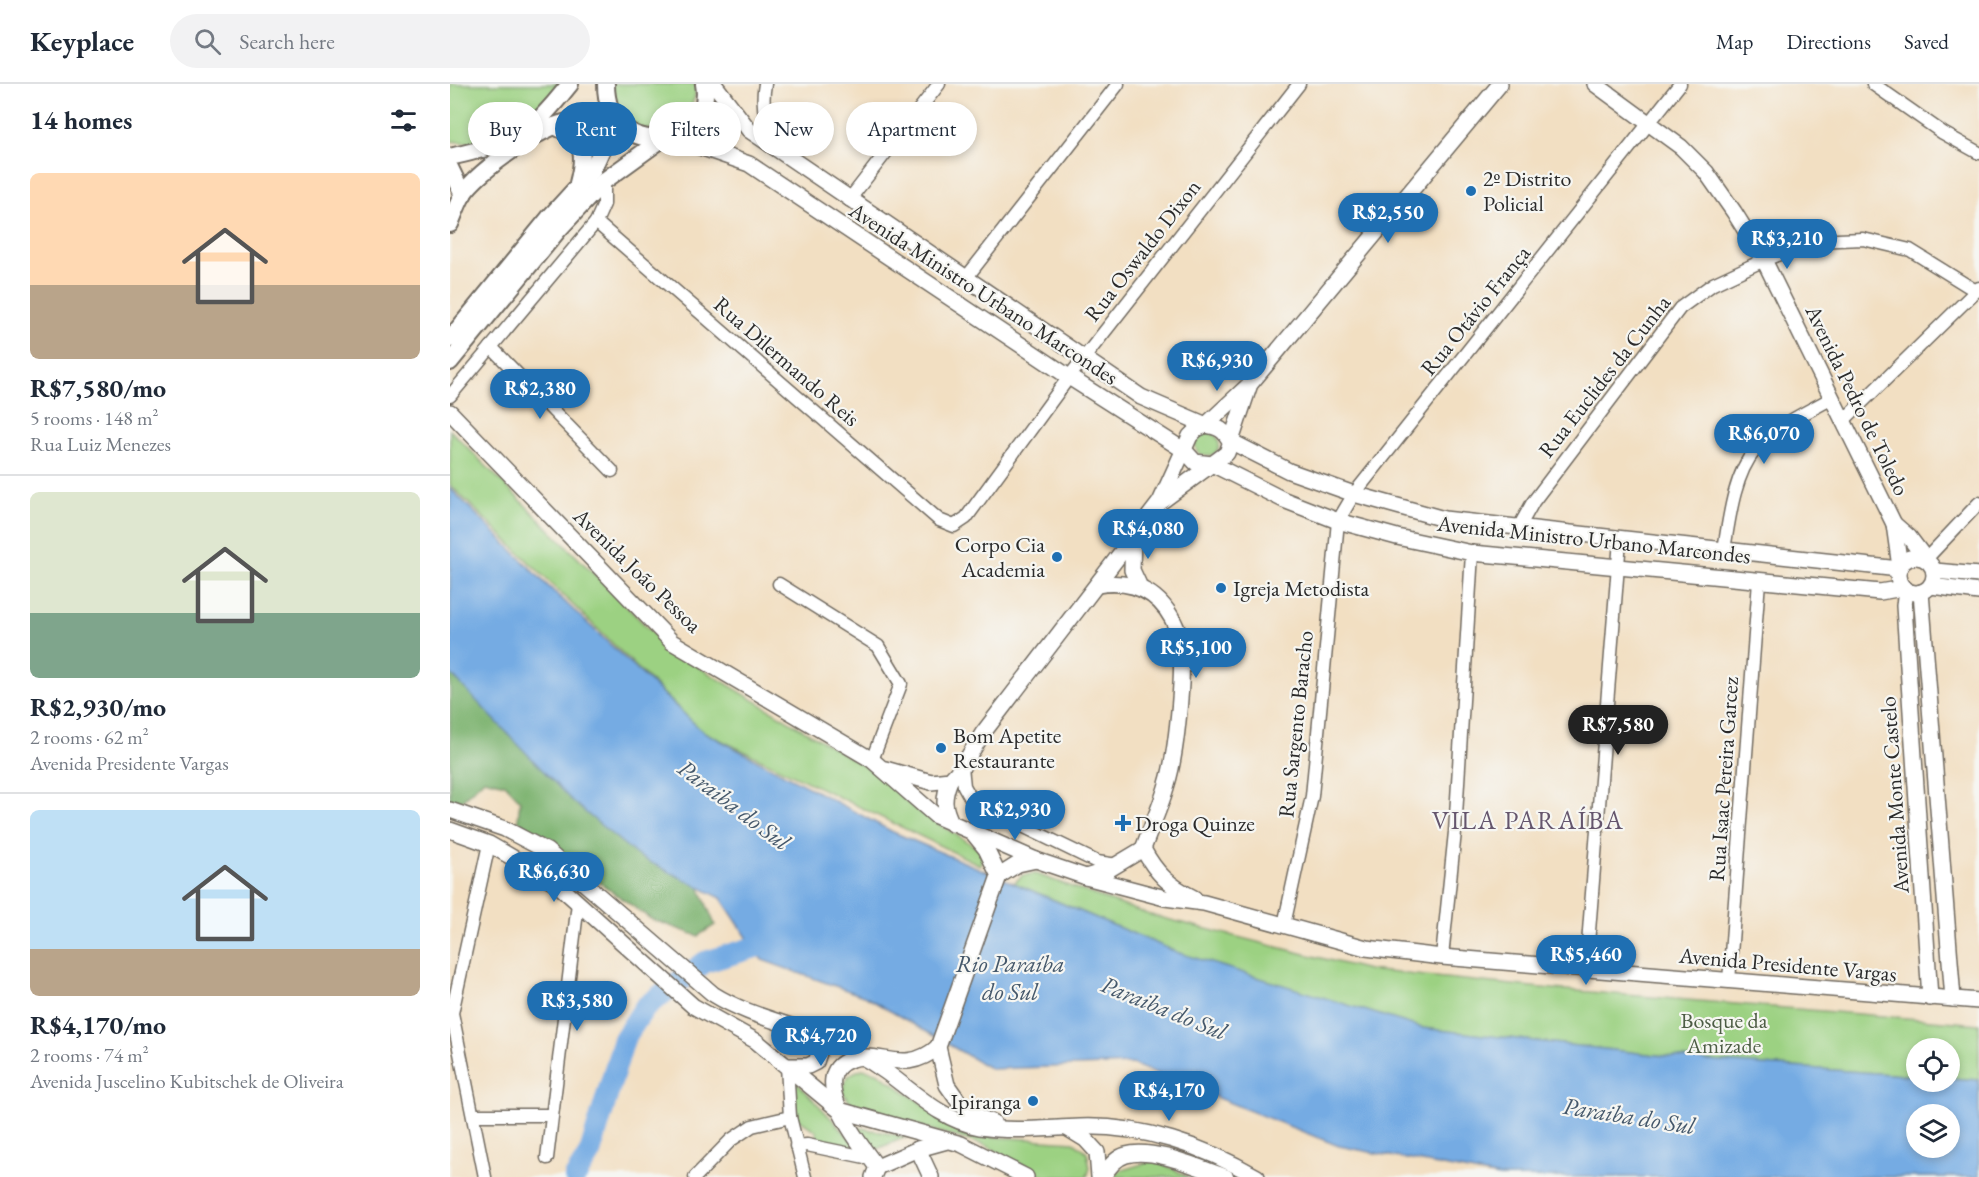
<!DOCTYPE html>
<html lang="en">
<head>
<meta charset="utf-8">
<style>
	body { margin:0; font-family:"EB Garamond",serif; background:#f2f2f3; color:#1f2937; height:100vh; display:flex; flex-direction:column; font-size:22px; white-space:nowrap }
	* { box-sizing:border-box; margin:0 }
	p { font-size:20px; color:#747a83 }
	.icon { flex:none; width:33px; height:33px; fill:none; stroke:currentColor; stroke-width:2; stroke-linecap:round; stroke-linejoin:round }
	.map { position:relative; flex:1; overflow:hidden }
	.panel { display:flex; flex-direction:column; background:#fff; width:450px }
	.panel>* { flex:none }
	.banner { position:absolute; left:18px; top:18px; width:570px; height:54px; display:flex; gap:12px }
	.fabs { position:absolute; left:1456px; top:954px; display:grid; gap:12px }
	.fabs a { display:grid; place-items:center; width:54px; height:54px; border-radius:50%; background:#fff; box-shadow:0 3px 9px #0003; font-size:30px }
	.price { position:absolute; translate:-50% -51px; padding:0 14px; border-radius:21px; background:#1f6fb2; color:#fff; font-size:20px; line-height:39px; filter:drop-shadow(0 2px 3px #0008) }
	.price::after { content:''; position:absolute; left:50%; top:36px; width:18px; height:14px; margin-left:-9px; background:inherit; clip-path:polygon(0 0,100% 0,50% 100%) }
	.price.selected { background:#222; color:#fff }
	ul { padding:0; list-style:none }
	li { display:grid; align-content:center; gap:12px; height:318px; padding:0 30px }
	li+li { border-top:2px solid #e0e1e3 }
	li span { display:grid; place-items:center; height:186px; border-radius:9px; color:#555 }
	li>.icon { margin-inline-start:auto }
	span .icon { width:108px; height:108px; fill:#fffc; stroke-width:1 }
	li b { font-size:26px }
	h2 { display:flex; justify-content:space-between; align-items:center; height:72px; padding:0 30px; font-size:26px }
	.pill { padding:0 21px; border-radius:27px; background:#fff; box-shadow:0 3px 9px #0003; font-size:21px; line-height:54px }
	.pill.selected { background:#1f6fb2; color:#fff }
	header { display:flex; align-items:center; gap:36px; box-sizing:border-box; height:84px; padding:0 30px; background:#fff; border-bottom:2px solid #e0e1e3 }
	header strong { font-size:28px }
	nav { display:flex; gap:33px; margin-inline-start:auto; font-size:21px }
	.search { width:420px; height:54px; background:#f2f2f3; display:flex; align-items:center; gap:15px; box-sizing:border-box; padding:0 21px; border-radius:33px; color:#747a83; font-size:22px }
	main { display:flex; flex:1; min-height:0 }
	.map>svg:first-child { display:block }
	.green { fill:#9cd182; stroke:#647e56; stroke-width:1.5 }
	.forest { fill:#7db370; stroke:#546f4e; stroke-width:1.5 }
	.water { fill:#74abe3; stroke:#506b87; stroke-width:1.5; fill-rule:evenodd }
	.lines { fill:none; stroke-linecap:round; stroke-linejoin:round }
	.river { stroke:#74abe3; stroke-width:22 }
	.minor-casing { stroke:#716a60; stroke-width:15 }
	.tertiary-casing { stroke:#716a60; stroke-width:18 }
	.secondary-casing { stroke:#716a60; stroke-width:20 }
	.minor { stroke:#fff; stroke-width:12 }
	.tertiary { stroke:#fff; stroke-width:15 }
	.secondary { stroke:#fff; stroke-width:16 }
	.poi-dot { fill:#1f6fb2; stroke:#f6f6f2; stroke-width:2 }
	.labels { text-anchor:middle; stroke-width:4.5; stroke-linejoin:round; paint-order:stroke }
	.poi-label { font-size:22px; fill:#2b2b2b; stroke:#f6f6f2; text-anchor:start }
	.street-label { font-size:22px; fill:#2b2b2b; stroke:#f6f6f2 }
	.park-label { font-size:22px; fill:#4d5d45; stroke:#f6f6f2 }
	.water-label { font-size:24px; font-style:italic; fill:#45586b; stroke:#f6f6f2 }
	.quarter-label { font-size:26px; letter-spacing:1.5px; fill:#65566d; stroke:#f6f6f2 }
</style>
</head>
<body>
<header>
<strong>Keyplace</strong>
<div class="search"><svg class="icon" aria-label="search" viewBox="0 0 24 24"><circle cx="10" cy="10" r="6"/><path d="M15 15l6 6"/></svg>Search here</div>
<nav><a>Map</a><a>Directions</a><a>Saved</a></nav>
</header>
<main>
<section class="panel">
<h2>14 homes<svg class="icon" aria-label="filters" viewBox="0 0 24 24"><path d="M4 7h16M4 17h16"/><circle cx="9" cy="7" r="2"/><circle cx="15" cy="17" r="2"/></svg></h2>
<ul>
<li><span style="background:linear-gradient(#ffd9b3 60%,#b9a48a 0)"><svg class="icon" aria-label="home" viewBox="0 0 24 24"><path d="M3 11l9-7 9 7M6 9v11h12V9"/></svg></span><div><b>R$7,580/mo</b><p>5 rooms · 148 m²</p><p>Rua Luiz Menezes</p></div></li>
<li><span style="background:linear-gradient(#dfe7d0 65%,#7fa58c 0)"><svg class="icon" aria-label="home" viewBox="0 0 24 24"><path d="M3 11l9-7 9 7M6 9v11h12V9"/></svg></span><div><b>R$2,930/mo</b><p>2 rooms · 62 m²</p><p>Avenida Presidente Vargas</p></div></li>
<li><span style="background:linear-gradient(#bfe0f5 75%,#b9a48a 0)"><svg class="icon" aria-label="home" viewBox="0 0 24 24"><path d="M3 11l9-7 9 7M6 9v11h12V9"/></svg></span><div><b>R$4,170/mo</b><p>2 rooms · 74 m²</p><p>Avenida Juscelino Kubitschek de Oliveira</p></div></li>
</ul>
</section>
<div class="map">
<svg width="1529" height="1093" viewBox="0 0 1529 1093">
	<rect width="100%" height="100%" fill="#f6f6f2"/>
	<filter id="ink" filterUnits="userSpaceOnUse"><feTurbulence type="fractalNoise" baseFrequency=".0167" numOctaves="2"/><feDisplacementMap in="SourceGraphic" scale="12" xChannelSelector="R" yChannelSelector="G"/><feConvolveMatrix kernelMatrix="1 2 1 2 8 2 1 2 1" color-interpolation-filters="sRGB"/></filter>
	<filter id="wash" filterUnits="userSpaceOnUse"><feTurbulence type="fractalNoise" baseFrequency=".008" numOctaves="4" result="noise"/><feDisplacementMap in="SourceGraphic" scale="24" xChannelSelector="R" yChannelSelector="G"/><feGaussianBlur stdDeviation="1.35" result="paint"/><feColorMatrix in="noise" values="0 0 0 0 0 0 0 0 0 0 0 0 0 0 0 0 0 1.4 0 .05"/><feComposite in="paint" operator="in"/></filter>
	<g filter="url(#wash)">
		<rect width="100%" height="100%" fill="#f2dfc2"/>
		<g class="green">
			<path d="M 0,0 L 111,0 C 100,13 89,29 77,41 C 59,58 24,61 0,57 Z"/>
			<path d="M 161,0 L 246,0 C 249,42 184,65 166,23 C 163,17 163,7 161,0 Z"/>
			<polygon points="0,346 220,566 429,691 463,724 534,768 530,781 252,647 0,401"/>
			<circle cx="757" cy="360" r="12"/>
			<polygon points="586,790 697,830 918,886 1091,904 1529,940 1529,996 1500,994 1500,964 1467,964 1467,992 1258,977 972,944 729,869 564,799 573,791"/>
			<path d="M 412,985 L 427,988 L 505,1043 L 544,1053 L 624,1058 L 637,1068 L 640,1084 L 637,1093 L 595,1093 L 537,1062 L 404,1023 L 393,1009 C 393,995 398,990 412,985 Z"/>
			<polygon points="343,994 410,1065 369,1059 366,1047 342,1031"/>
			<polygon points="406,1043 456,1053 422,1067"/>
			<polygon points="705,1076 739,1093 665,1093 666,1088"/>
		</g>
		<polygon class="forest" points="0,572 245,793 265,841 248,852 201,835 101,764 68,736 70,716 55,700 34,695 10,718 0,717"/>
		<path class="water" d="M 0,404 L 98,502 L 252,647 L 443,748 L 729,869 L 972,944 L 1258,977 L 1467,992 L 1467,998 L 1500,998 L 1500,994 L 1529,996 L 1529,1093 L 1050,1093 L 889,1062 L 682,980 L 541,985 L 416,913 L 312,876 L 271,814 L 188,772 L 123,718 L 0,589 ZM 1467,1030 L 1500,1030 L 1500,1064 L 1467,1064 Z"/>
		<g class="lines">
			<polyline class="river" points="125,1093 140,1069 174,955 195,923 255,878 309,862 328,844"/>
		</g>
	</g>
	<g filter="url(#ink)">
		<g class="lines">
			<defs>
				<g id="minor">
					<path d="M 315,0 C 310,26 318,44 330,67"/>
					<polyline points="1423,0 1493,49 1529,69"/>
					<polyline points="399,116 489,0"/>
					<polyline points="146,138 489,436 504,442 516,434 619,293 849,0"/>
					<polyline points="516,194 668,0"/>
					<polyline points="41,263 162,387"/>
					<polyline points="0,312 146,138 154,120 154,97"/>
					<polyline points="1393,337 1529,204"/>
					<polyline points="1068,445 1083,418 1230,224 1263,200 1314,176 1363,157 1413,155 1460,166 1526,207"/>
					<path d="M 1274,466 C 1279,435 1284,391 1305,366 C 1325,342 1356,329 1382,314"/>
					<polyline points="1476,475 1529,419"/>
					<polyline points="329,500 428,562 451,600 422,676"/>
					<polyline points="512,683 514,702 523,718 647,778 667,781"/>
					<polyline points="834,841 862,712 888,437 904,410 1230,0"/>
					<polyline points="992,873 1005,748 1022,469"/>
					<polyline points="1136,885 1170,456"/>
					<polyline points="1279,897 1309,497"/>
					<polyline points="337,982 340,1033 355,1093"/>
					<polyline points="23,1031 101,1031"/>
					<polyline points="346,1062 357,1061 420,1074"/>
					<polyline points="97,1074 128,819"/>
					<polyline points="35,1093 2,929 39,760"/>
					<polyline points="245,1093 281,1056 302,1042 340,1033"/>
				</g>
				<g id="tertiary">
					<path d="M 264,0 L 299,46 L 691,313 L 756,341 C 769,343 774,346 780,357 L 839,387 L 904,410 L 994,435 L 1449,485"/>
					<polyline points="1145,0 1231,63 1256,88 1284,128 1314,176 1444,440 1450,483"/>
					<polyline points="221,53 299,80 619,293 735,367 745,378 762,380 834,416 888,437 947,453 1022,469 1430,508 1453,504"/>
					<polyline points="0,328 222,558 422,676 486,732 586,776 636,793 715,814 754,819 916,864 992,873 1529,917"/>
					<polyline points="712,417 777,369 799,303"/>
					<polyline points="1444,440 1459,453 1474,473"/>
					<polyline points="683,454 682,486 689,501"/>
					<circle cx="1466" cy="491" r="18"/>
					<polyline points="1485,487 1529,491"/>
					<path d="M 647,501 C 684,495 712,508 727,545 C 738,571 726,671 717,700 C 711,722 701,743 693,765"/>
					<polyline points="1481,502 1529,508"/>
					<polyline points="1456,505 1454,522 1480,914"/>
					<polyline points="1471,508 1503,915"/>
					<polyline points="435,685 481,698 500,696 512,683 533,649 710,418 740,352 747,345 756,341 801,299 1050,0"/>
					<path d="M 500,696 C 493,714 493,723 502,740"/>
					<path d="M 0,726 L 55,745 L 97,767 L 263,910 C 298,932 338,939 377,955 C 396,963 419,976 436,988 C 465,1009 493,1037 530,1043 C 563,1048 596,1044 630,1043 C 692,1041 754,1062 807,1093"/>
					<polyline points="0,746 39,760 106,799 243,922 306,957 389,1026 511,1060 576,1093"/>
					<polyline points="523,749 536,765 549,792"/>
					<path d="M 693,765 C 706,789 719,802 744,814"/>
					<polyline points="549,792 568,780 586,776"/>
					<polyline points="636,793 658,786 693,765"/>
					<polyline points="337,982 358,982 366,978 371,963 368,956 359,952"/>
					<polyline points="543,1038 531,1034 509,1018 497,1001 488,963 549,792"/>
					<polyline points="617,1044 635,1055 647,1068 649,1093"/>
					<polyline points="468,1065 481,1093"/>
					<polyline points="427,1083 468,1065 497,1057"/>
					<path d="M 423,1093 L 427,1083 C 412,1063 355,993 399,976 C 429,964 453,993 488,963"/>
					<path d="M 653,1093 C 658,1084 665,1074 676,1071 C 703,1063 749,1084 776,1093"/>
				</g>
				<g id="secondary">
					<path d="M 156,0 C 156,80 266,64 254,0"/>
					<path d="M 105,42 C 134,56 136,69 128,99"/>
					<path d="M 0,73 C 67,57 76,55 120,0"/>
					<polyline points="0,84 13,111"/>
					<path d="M 0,140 C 4,130 8,119 13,110 C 28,87 93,40 120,38 C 138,37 158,44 176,46"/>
					<polyline points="0,255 99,134 142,87 152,65 157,44 157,22"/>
					<polyline points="0,278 109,145 154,97 212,55"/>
				</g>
			</defs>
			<use href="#minor" class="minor-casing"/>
			<use href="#tertiary" class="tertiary-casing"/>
			<use href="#secondary" class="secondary-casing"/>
			<use href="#minor" class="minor"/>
			<use href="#tertiary" class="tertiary"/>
			<use href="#secondary" class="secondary"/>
		</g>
	</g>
	<g class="poi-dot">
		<circle cx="1021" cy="107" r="6"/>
		<circle cx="607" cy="473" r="6"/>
		<circle cx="771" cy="504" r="6"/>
		<circle cx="491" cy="664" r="6"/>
		<path d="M670 730h6v6h6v6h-6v6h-6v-6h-6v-6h6z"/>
		<circle cx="583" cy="1017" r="6"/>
	</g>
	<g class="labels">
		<g class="poi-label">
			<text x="1033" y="102">2º Distrito<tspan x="1033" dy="25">Policial</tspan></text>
			<text x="595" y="468" text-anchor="end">Corpo Cia<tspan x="595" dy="25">Academia</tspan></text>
			<text x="783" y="512">Igreja Metodista</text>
			<text x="503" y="659">Bom Apetite<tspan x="503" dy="25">Restaurante</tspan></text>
			<text x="685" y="747">Droga Quinze</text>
			<text x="571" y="1025" text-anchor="end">Ipiranga</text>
		</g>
		<g class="street-label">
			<text transform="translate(692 166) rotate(-52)" y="8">Rua Oswaldo Dixon</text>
			<text transform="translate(534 209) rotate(33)" y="8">Avenida Ministro Urbano Marcondes</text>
			<text transform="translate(1025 226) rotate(-51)" y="8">Rua Otávio França</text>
			<text transform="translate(337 277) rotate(41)" y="8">Rua Dilermando Reis</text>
			<text transform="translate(1154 292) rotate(-52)" y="8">Rua Euclides da Cunha</text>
			<text transform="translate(1408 316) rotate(64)" y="8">Avenida Pedro de Toledo</text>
			<text transform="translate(1144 455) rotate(6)" y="8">Avenida Ministro Urbano Marcondes</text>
			<text transform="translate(188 486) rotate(44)" y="8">Avenida João Pessoa</text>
			<text transform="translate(845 640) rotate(-84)" y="8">Rua Sargento Baracho</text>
			<text transform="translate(1273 695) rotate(-86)" y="8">Rua Isaac Pereira Garcez</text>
			<text transform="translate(1444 711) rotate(-94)" y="8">Avenida Monte Castelo</text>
			<text transform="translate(1338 880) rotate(5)" y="8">Avenida Presidente Vargas</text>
		</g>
		<g class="park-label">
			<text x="1274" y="944">Bosque da<tspan x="1274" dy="25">Amizade</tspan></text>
		</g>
		<g class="water-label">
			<text transform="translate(284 721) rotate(37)" y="8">Paraiba do Sul</text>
			<text x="560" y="888">Rio Paraíba<tspan x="560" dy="28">do Sul</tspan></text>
			<text transform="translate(714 924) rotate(22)" y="8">Paraiba do Sul</text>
			<text transform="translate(1179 1032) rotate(9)" y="8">Paraiba do Sul</text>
		</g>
		<g class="quarter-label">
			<text x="1078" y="745">VILA PARAÍBA</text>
		</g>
	</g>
</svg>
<div class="fabs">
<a><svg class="icon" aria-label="locate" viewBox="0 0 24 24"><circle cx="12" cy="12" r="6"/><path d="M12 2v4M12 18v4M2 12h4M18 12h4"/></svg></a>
<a><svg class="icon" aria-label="layers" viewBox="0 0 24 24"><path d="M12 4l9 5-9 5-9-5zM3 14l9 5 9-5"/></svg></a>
</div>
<b class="price" style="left:938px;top:160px">R$2,550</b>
<b class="price" style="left:1337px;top:186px">R$3,210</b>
<b class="price" style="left:767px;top:308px">R$6,930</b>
<b class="price" style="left:90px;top:336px">R$2,380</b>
<b class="price" style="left:1314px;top:381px">R$6,070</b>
<b class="price" style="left:698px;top:476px">R$4,080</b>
<b class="price" style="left:746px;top:595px">R$5,100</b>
<b class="price selected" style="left:1168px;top:672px">R$7,580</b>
<b class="price" style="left:565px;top:757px">R$2,930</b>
<b class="price" style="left:104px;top:819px">R$6,630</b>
<b class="price" style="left:1136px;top:902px">R$5,460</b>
<b class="price" style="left:127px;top:948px">R$3,580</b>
<b class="price" style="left:371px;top:983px">R$4,720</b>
<b class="price" style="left:719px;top:1038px">R$4,170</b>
<div class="banner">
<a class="pill">Buy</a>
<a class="pill selected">Rent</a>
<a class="pill">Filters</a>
<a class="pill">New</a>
<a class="pill">Apartment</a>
</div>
</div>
</main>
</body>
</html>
